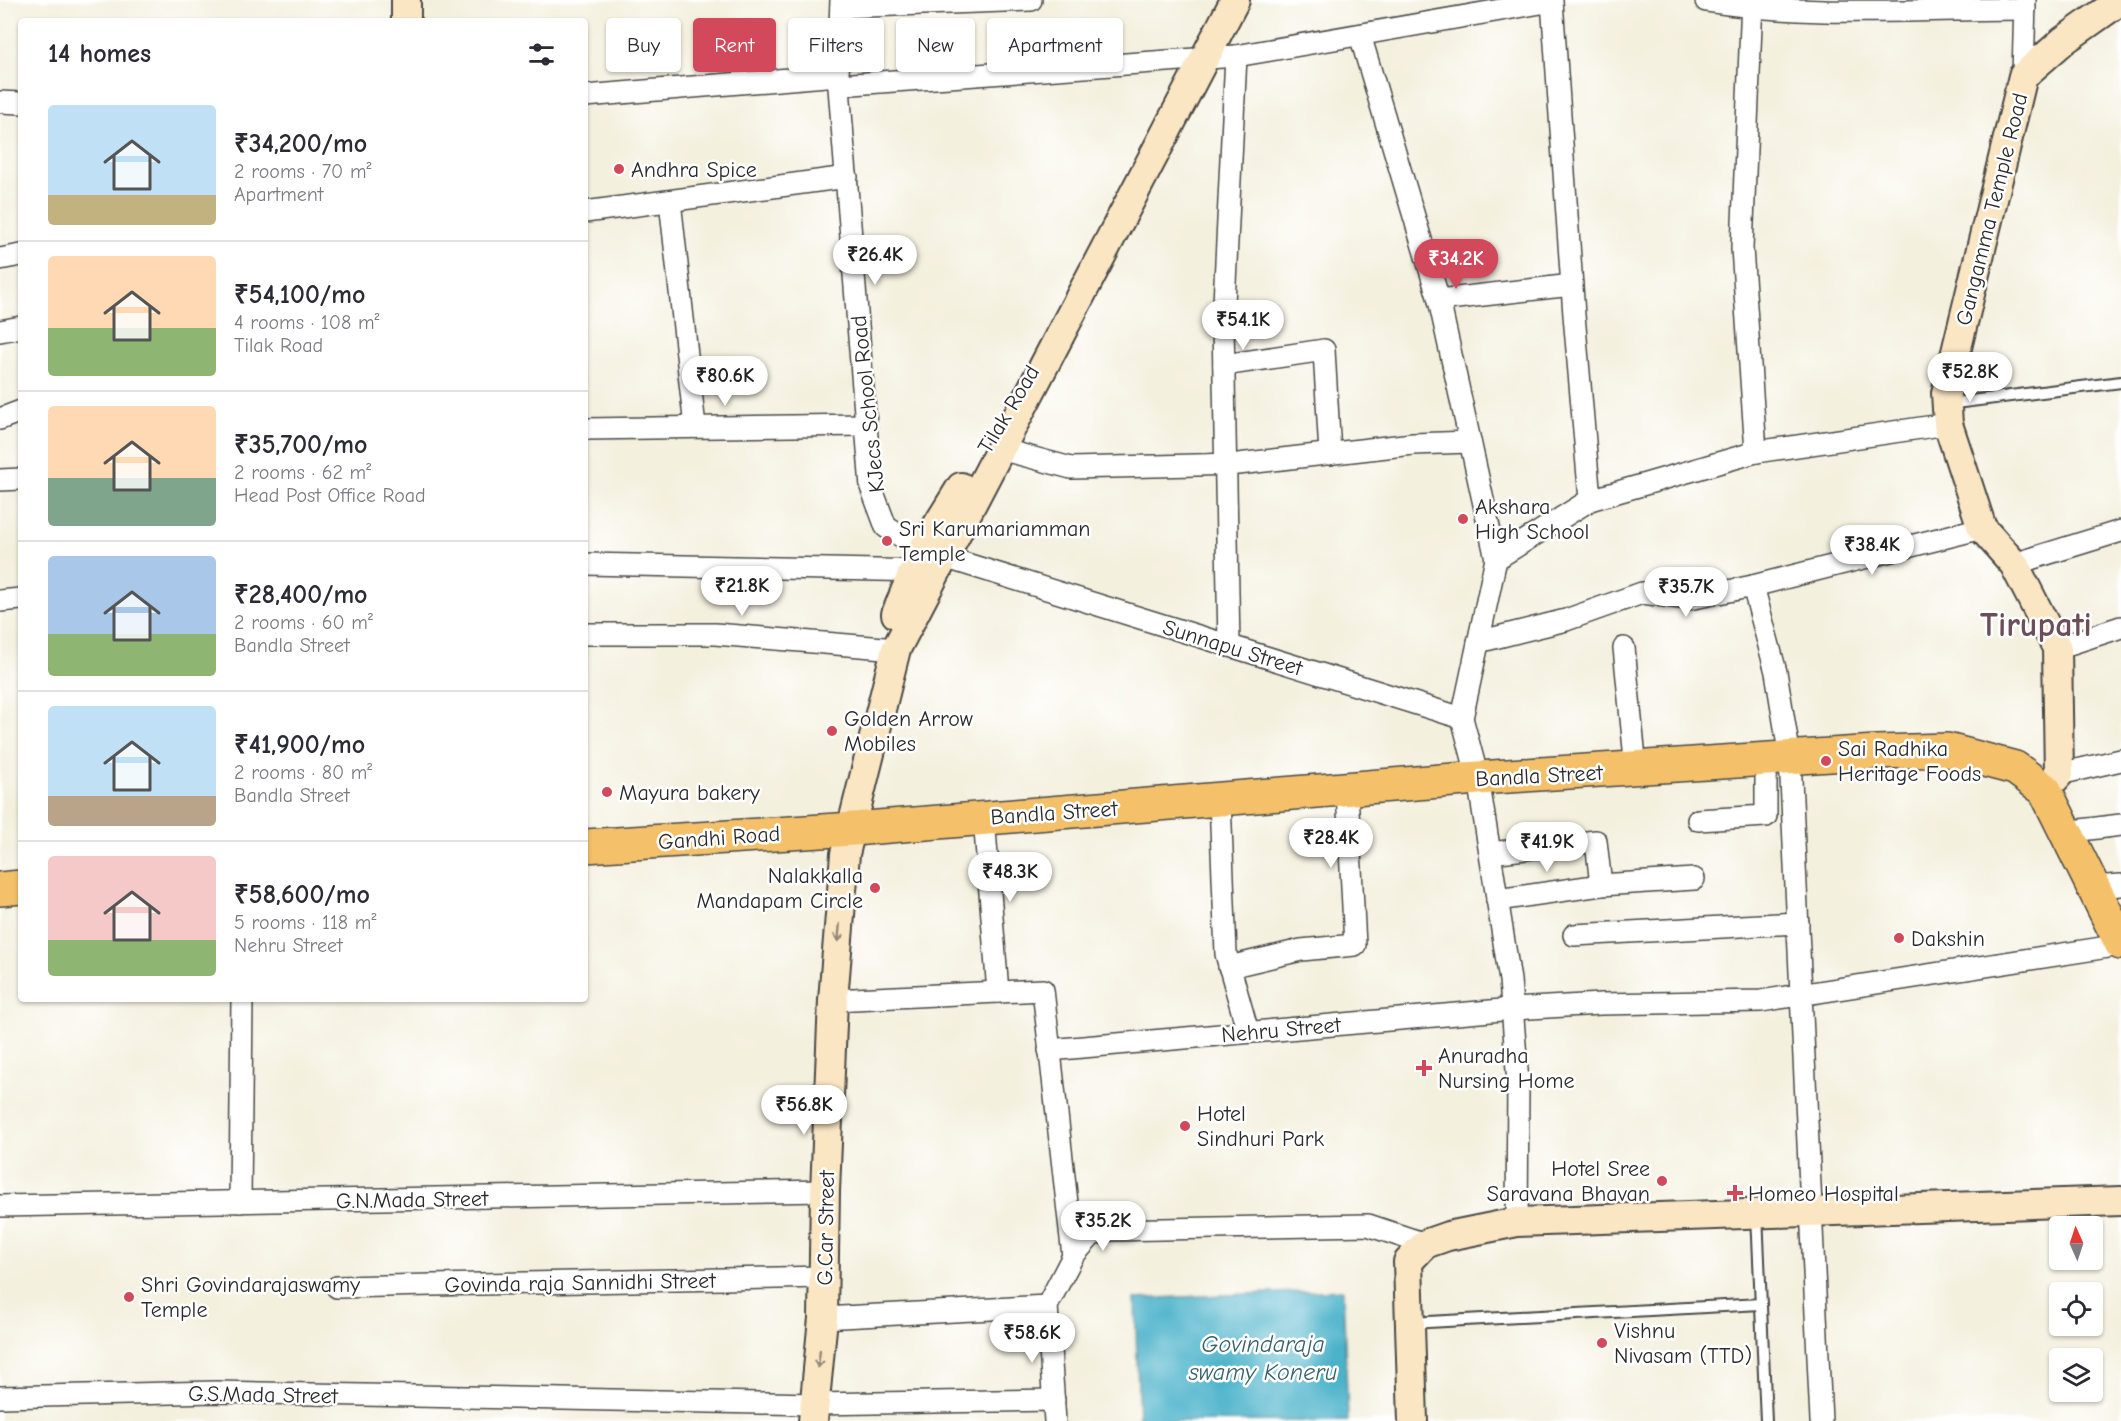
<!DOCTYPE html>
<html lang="en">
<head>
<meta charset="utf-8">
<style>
	body { margin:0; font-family:"Comic Neue",sans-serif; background:#f7f7f7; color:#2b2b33; height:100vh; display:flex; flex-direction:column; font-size:22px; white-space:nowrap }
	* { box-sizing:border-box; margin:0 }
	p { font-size:20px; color:#7c7c81 }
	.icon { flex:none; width:33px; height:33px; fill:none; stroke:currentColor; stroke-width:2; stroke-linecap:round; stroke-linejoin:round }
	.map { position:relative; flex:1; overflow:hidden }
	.panel { position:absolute; left:18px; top:18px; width:570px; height:984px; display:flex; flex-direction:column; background:#fff; border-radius:6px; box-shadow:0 2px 4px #0004 }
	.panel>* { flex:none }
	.banner { position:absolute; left:606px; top:18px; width:570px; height:54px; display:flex; gap:12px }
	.needle { width:39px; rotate:357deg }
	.fabs { position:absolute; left:2049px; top:1216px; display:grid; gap:12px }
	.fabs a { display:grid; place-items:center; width:54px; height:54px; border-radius:6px; background:#fff; box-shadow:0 2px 4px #0004; font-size:30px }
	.price { position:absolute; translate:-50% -51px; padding:0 14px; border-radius:21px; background:#fff; color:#222; font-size:20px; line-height:39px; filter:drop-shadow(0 2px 3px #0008) }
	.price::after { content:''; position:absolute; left:50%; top:36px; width:18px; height:14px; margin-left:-9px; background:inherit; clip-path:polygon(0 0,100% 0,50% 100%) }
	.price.selected { background:#d1495b; color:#fff }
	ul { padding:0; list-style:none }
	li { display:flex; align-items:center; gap:18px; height:150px; padding:0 30px }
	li+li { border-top:2px solid #e1e1e2 }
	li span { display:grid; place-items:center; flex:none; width:168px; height:120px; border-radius:6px; color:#555 }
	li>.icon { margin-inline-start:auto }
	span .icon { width:72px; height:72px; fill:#fffc; stroke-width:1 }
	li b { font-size:26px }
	h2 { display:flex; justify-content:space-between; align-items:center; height:72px; padding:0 30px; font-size:26px }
	.chip { padding:0 21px; border-radius:6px; background:#fff; box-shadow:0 2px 4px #0004; font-size:21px; line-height:54px }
	.chip.selected { background:#d1495b; color:#fff }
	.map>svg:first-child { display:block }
	.water { fill:#4bb2ca; stroke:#3b6e7a; stroke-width:1.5 }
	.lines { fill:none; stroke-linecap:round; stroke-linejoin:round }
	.lane-casing { stroke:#494946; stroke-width:14 }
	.street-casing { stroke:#494946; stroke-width:24 }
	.secondary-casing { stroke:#494946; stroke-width:32 }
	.primary-casing { stroke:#494946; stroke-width:36 }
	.lane { stroke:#fff; stroke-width:10 }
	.street { stroke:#fff; stroke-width:21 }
	.secondary { stroke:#fbe6c3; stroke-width:28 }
	.primary { stroke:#f4c16a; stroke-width:33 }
	.oneway { stroke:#938877 }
	.poi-dot { fill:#d1495b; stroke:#fff; stroke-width:2 }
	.labels { text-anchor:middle; stroke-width:5; stroke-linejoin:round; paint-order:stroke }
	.poi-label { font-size:22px; fill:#2b2b2b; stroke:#fff; text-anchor:start }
	.street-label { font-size:22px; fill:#2b2b2b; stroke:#fff }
	.water-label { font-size:24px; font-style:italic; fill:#38616b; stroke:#fff }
	.town-label { font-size:34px; font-weight:bold; fill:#6b4e58; stroke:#fff }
</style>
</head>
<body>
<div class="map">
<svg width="2121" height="1421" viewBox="0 0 2121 1421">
	<rect width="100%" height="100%" fill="#fff"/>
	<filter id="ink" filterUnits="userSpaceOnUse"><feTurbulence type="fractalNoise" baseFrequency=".0167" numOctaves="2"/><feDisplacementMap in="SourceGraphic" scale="12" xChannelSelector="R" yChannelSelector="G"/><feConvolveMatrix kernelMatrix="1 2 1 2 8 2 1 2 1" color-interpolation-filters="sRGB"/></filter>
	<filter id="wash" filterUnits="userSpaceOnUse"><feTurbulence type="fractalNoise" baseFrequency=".008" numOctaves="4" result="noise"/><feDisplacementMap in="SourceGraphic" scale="24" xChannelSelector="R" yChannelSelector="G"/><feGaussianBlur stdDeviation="1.35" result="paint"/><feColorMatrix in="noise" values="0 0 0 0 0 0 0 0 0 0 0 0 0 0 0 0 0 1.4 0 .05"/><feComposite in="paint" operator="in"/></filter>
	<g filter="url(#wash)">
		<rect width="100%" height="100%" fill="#f4f0de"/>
		<polygon class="water" points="1343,1290 1348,1421 1139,1421 1135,1299"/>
	</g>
	<g filter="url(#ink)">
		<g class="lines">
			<defs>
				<g id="lane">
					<polyline points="1947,404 2121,382"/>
					<polyline points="1757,1214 1766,1421"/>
					<polyline points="1410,1323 1761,1304"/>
				</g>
				<g id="street">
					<polyline points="841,0 838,75 871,487 886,527 933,556"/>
					<polyline points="1752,0 1742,248 1756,452"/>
					<path d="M 1706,1 C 1811,18 1919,9 2025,9"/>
					<polyline points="841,7 1031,0"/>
					<polyline points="1360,35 1439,300 1496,559"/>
					<polyline points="2023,76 2025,0"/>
					<polyline points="839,85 1236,56 1552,1 1574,315 1590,500"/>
					<polyline points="585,96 838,75"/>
					<polyline points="0,102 21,103"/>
					<polyline points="670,201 695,427"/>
					<polyline points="585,212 847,177"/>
					<polyline points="0,259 21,255"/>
					<polyline points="1439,300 1572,285"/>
					<polyline points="0,331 21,327"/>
					<polyline points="1224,365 1324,350 1330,454"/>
					<polyline points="0,419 21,411"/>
					<polyline points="585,429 866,425"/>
					<polyline points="1000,449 1071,468 1238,464 1413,444 1470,442"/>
					<polyline points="0,480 21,479"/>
					<polyline points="944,557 1462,718 1478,778 1510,980 1518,1083 1517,1222"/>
					<polyline points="585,564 926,571"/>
					<polyline points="2014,564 2121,531"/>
					<polyline points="1753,586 1982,528"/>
					<polyline points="0,601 21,599"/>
					<polyline points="585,634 715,634 896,649"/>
					<polyline points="1478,642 1566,620 1642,593 1689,599 1753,586 1776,672 1790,758 1821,1421"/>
					<polyline points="1229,646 1223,324 1236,56"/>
					<polyline points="1624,648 1636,769"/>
					<polyline points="2057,648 2121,627"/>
					<polyline points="1462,718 1496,559 1590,500 1756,452 1948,424"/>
					<polyline points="2059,774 2121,760"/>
					<polyline points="1220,800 1226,954 1248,1032"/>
					<polyline points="984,818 998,992"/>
					<polyline points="1698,820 1766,816 1766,760"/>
					<polyline points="2065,832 2121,825"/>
					<polyline points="1490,853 1596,841 1601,885 1694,879"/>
					<polyline points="2093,887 2121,885"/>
					<polyline points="1497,900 1601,885"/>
					<polyline points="1574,935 1798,923"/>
					<polyline points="1229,967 1301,950 1355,945 1347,791"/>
					<polyline points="833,1000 1043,990 1073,1256"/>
					<polyline points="1049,1050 1513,1009 1601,1004 1761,1001 2121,945"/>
					<polyline points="240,1202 242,999"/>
					<polyline points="0,1206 825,1191"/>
					<polyline points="337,1287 823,1277"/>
					<polyline points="1047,1306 1055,1421"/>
					<polyline points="823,1318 1047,1306 1073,1256 1092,1235 1110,1230 1368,1225 1425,1244"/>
					<polyline points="0,1397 215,1392 814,1404 1054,1400"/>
				</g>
				<g id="secondary">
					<polyline points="406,0 406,21"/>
					<polyline points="896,614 922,550 961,487"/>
					<polyline points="2045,790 2059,774 2057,648 2014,564 1982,528 1948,424 1946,393 2023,76 2063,41 2121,0"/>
					<polyline points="813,1421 823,1318 825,1191 833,1000 845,854 896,649 1235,0"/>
					<polyline points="1413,1421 1408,1262 1425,1244 1448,1236 1517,1222 2121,1201"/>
				</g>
				<g id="primary">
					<polyline points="585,846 853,829 1478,778 1876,752 1947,750 2015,768 2045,790 2121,943"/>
					<polyline points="0,889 21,887"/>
				</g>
			</defs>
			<use href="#lane" class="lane-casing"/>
			<use href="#street" class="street-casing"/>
			<use href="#secondary" class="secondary-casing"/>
			<use href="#primary" class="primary-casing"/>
			<use href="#lane" class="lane"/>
			<use href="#street" class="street"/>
			<use href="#secondary" class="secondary"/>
			<use href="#primary" class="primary"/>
		</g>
		<defs><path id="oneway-shaft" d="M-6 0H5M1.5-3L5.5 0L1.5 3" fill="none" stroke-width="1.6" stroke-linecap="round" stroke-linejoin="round" transform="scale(1.5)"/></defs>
		<g class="oneway">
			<use href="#oneway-shaft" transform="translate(839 933) rotate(95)"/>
			<use href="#oneway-shaft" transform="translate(819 1359) rotate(96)"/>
		</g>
	</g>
	<g class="poi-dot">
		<circle cx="619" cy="169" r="6"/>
		<circle cx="1463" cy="519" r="6"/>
		<circle cx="887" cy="541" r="6"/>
		<circle cx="832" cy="731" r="6"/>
		<circle cx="1826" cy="761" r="6"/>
		<circle cx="607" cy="792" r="6"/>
		<circle cx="875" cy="888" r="6"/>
		<circle cx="1899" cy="938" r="6"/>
		<path d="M1421 1059h6v6h6v6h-6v6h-6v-6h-6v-6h6z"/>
		<circle cx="1185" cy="1126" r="6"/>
		<circle cx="1662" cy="1181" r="6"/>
		<path d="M1732 1184h6v6h6v6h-6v6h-6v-6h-6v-6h6z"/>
		<circle cx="129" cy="1297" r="6"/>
		<circle cx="1602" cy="1343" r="6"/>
	</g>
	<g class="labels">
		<g class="poi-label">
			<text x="631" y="177">Andhra Spice</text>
			<text x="1475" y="514">Akshara<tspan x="1475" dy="25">High School</tspan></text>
			<text x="899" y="536">Sri Karumariamman<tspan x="899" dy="25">Temple</tspan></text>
			<text x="844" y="726">Golden Arrow<tspan x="844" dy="25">Mobiles</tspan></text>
			<text x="1838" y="756">Sai Radhika<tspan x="1838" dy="25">Heritage Foods</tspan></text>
			<text x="619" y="800">Mayura bakery</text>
			<text x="863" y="883" text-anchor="end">Nalakkalla<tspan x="863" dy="25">Mandapam Circle</tspan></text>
			<text x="1911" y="946">Dakshin</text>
			<text x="1438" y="1063">Anuradha<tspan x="1438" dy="25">Nursing Home</tspan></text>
			<text x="1197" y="1121">Hotel<tspan x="1197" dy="25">Sindhuri Park</tspan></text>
			<text x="1650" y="1176" text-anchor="end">Hotel Sree<tspan x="1650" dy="25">Saravana Bhavan</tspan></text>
			<text x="1748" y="1201">Homeo Hospital</text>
			<text x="141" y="1292">Shri Govindarajaswamy<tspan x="141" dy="25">Temple</tspan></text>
			<text x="1614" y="1338">Vishnu<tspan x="1614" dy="25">Nivasam (TTD)</tspan></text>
		</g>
		<g class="street-label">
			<text transform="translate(1991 209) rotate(-76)" y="8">Gangamma Temple Road</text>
			<text transform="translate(867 404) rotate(-96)" y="8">KJecs School Road</text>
			<text transform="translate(1008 409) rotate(-59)" y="8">Tilak Road</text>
			<text transform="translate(1233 647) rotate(17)" y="8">Sunnapu Street</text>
			<text transform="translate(1539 775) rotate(-3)" y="8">Bandla Street</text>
			<text transform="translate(1054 812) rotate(-4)" y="8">Bandla Street</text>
			<text transform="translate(719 837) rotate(-4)" y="8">Gandhi Road</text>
			<text transform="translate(1281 1029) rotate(-5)" y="8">Nehru Street</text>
			<text transform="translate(412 1199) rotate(-1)" y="8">G.N.Mada Street</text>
			<text transform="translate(825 1228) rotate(-89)" y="8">G.Car Street</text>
			<text transform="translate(580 1282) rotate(-1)" y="8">Govinda raja Sannidhi Street</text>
			<text transform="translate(263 1394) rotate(1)" y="8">G.S.Mada Street</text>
		</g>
		<g class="water-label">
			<text x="1263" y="1352">Govindaraja<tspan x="1263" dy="28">swamy Koneru</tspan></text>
		</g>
		<g class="town-label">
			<text x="2036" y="636">Tirupati</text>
		</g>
	</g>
</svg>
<div class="fabs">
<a><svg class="needle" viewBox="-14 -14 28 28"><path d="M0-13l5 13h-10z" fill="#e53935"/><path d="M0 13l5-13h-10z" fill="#7c7c81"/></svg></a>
<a><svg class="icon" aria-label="locate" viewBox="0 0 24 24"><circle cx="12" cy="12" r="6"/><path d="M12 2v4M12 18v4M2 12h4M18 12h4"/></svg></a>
<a><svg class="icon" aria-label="layers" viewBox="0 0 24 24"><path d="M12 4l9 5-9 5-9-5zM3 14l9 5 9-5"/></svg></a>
</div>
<b class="price" style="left:875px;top:286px">₹26.4K</b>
<b class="price selected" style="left:1456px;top:290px">₹34.2K</b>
<b class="price" style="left:1243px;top:351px">₹54.1K</b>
<b class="price" style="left:1970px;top:403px">₹52.8K</b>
<b class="price" style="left:725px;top:407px">₹80.6K</b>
<b class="price" style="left:1872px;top:576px">₹38.4K</b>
<b class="price" style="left:742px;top:617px">₹21.8K</b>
<b class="price" style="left:1686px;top:618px">₹35.7K</b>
<b class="price" style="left:1331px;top:869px">₹28.4K</b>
<b class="price" style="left:1547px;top:873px">₹41.9K</b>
<b class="price" style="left:1010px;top:903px">₹48.3K</b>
<b class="price" style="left:804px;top:1136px">₹56.8K</b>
<b class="price" style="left:1103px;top:1252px">₹35.2K</b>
<b class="price" style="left:1032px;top:1364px">₹58.6K</b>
<div class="banner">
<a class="chip">Buy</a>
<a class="chip selected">Rent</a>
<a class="chip">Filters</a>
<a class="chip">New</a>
<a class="chip">Apartment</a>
</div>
<section class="panel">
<h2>14 homes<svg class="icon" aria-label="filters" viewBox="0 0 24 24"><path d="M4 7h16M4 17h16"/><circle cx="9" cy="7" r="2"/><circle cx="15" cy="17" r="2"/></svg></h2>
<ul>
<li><span style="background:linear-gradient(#bfe0f5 75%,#c2b280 0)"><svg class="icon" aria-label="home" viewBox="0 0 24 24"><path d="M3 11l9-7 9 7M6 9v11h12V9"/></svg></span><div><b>₹34,200/mo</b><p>2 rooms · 70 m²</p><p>Apartment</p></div></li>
<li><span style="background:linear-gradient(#ffd9b3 60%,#8fb573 0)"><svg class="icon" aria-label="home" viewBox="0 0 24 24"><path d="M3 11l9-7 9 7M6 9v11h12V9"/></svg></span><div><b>₹54,100/mo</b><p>4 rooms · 108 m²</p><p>Tilak Road</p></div></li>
<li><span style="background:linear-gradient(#ffd9b3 60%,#7fa58c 0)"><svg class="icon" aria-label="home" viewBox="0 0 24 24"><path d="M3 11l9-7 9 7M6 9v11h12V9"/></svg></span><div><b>₹35,700/mo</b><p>2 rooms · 62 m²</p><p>Head Post Office Road</p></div></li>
<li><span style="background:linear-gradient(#a9c7e8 65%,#8fb573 0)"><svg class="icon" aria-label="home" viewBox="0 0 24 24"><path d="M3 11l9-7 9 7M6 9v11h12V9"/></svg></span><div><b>₹28,400/mo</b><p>2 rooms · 60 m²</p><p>Bandla Street</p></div></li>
<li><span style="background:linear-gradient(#bfe0f5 75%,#b9a48a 0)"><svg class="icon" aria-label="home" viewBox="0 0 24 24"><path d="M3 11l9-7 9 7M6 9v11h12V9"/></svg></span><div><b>₹41,900/mo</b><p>2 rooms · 80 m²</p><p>Bandla Street</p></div></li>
<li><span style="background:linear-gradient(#f6c9c9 70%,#8fb573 0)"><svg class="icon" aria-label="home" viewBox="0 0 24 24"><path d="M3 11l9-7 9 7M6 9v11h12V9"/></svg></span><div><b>₹58,600/mo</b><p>5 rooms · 118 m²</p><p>Nehru Street</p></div></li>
</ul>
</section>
</div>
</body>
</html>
